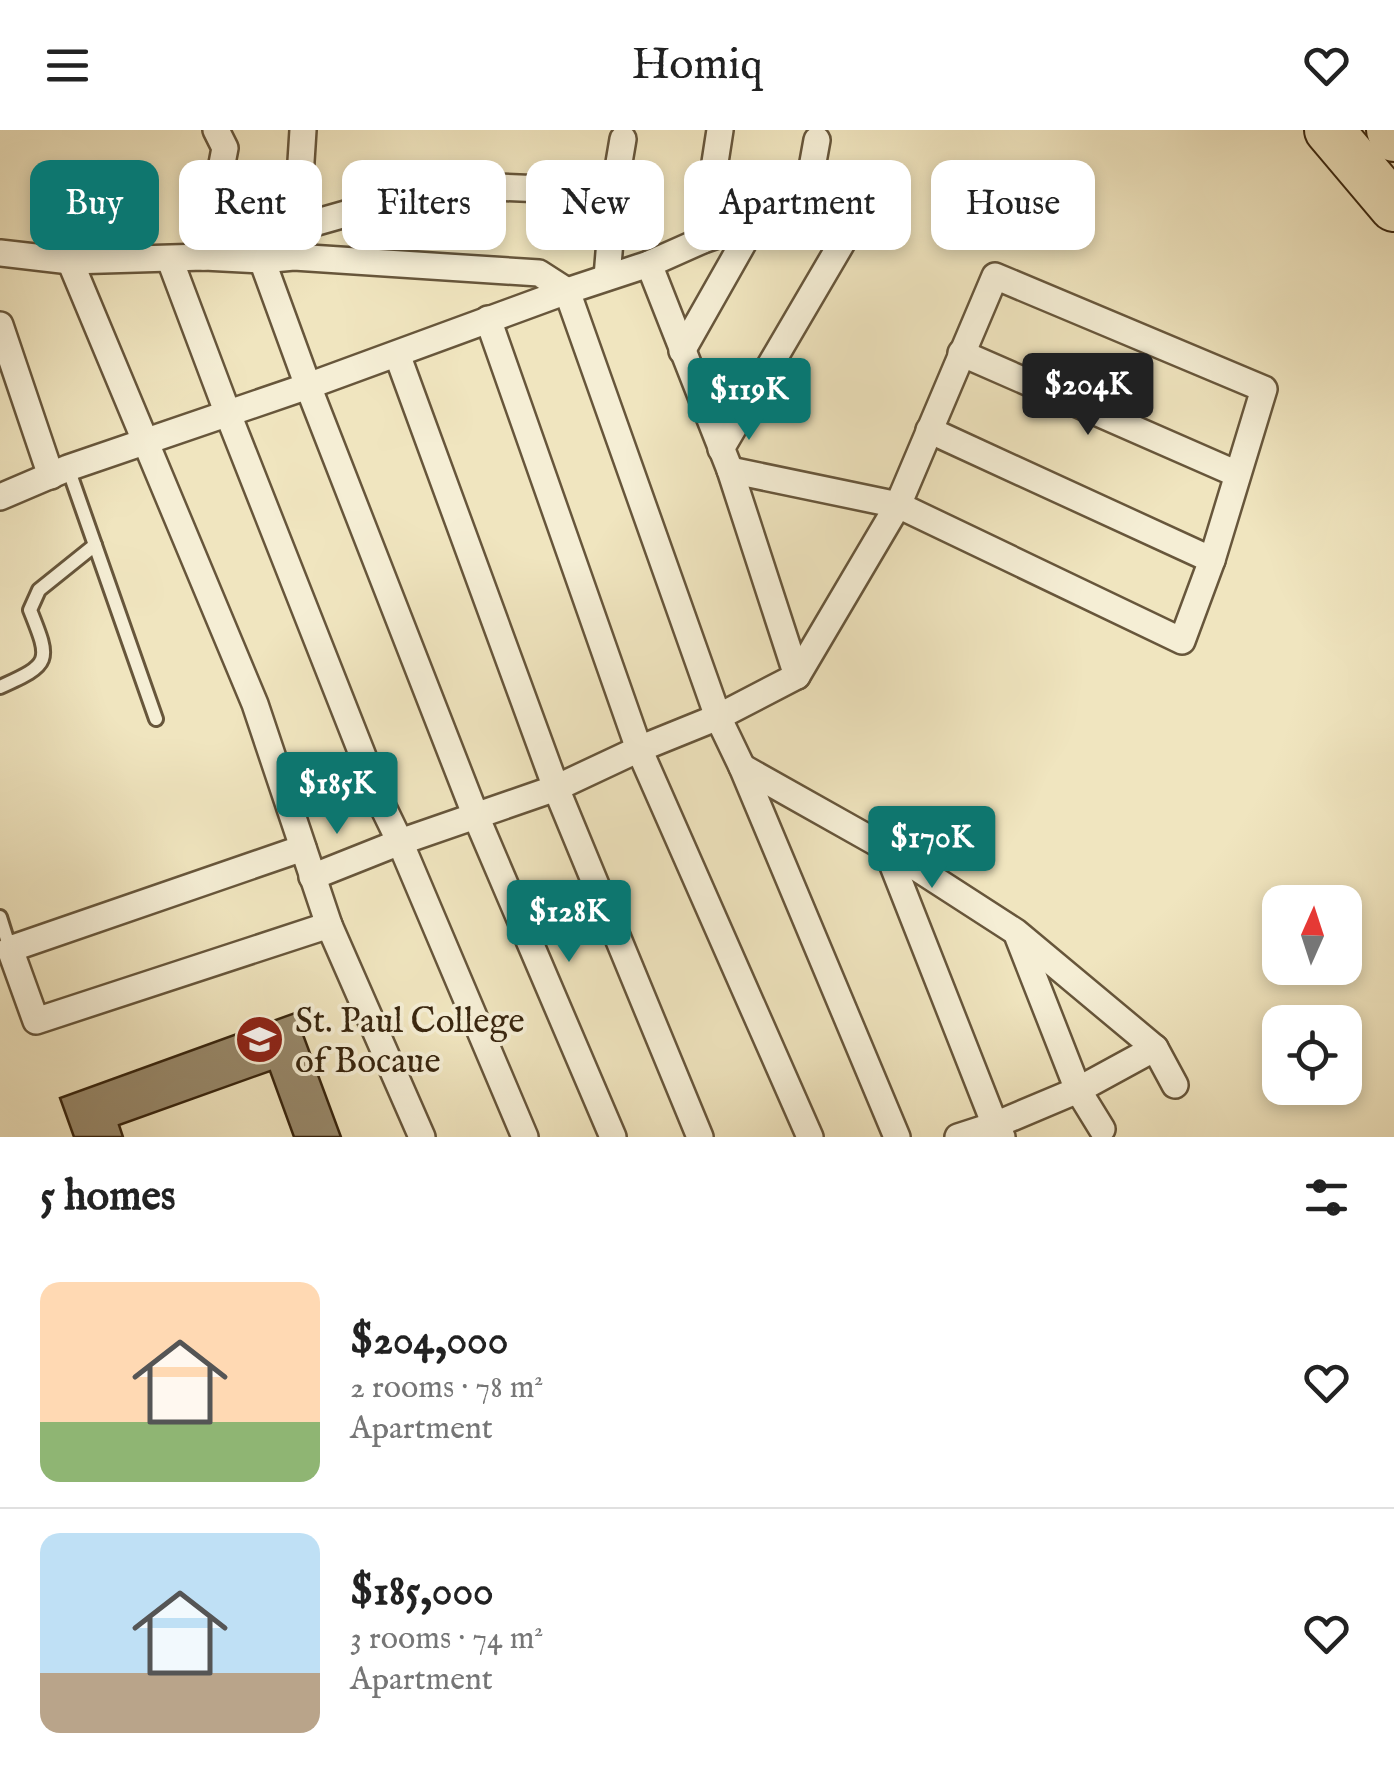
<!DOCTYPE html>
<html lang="en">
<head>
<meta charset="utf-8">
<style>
	body { margin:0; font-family:"IM FELL English",serif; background:#f2f2f2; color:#222; height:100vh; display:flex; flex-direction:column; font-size:38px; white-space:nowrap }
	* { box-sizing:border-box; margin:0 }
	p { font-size:32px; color:#767676 }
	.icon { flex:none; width:55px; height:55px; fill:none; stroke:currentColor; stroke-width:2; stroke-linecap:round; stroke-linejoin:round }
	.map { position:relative; height:1007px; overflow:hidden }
	.sheet { display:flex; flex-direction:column; background:#fff; flex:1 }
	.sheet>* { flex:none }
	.hud { position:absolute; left:30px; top:30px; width:1335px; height:90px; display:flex; gap:20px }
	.needle { width:65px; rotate:3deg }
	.tools { position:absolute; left:1262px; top:755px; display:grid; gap:20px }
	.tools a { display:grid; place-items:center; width:100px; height:100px; border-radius:20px; background:#fff; box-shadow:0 5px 15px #0003; font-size:50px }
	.price { position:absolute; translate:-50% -85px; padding:0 22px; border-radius:10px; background:#0f766e; color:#fff; font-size:32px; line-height:65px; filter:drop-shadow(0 2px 5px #0008) }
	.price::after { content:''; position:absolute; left:50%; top:60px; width:30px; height:22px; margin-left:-15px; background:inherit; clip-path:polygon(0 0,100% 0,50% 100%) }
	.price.on { background:#222; color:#fff }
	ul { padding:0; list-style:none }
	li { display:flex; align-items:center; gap:30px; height:250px; padding:0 40px }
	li+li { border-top:2px solid #e0e0e0 }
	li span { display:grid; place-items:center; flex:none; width:280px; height:200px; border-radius:20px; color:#555 }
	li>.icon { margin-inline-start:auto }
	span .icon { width:120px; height:120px; fill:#fffc; stroke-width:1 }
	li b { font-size:42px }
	h2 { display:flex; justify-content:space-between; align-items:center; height:120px; padding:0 40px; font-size:42px }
	.pill { padding:0 35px; border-radius:20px; background:#fff; box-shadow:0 5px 15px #0003; font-size:35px; line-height:90px }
	.pill.on { background:#0f766e; color:#fff }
	header { display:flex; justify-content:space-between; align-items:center; height:130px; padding:0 40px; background:#fff; font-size:45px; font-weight:600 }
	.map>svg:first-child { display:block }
	.building { fill:#98896b; stroke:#39260f; stroke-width:2.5 }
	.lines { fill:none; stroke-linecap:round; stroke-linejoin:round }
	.lane-casing { stroke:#67563b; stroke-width:18 }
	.street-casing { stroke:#67563b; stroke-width:30 }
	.highway-casing { stroke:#39260f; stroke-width:52 }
	.lane { stroke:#f5eed5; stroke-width:12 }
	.street { stroke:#f5eed5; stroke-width:25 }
	.highway { stroke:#f0e5bf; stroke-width:48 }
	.labels { text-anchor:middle; stroke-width:8; stroke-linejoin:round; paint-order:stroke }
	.poi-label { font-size:35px; fill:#39260f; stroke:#f5eed5; text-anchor:start }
</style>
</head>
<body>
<header><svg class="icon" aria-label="menu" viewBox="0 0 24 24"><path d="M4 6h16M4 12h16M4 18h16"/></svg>Homiq<svg class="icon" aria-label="heart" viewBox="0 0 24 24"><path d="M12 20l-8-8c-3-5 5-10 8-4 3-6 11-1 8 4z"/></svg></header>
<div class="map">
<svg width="1394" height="1007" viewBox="0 0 1394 1007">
	<rect width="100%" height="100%" fill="#f0e5bf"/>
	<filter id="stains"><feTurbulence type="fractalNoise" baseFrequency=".002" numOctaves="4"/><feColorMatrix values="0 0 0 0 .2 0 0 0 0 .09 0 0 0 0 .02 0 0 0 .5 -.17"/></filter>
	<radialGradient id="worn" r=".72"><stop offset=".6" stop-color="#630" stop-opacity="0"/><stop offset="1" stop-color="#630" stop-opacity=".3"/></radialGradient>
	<polygon class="building" points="295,883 341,1007 294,1007 270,941 119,995 123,1007 74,1007 60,968"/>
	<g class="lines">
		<defs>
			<g id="lane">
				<polyline points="68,338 156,589"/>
				<path d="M 0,557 C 51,534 51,532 30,480 L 39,460 L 95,415"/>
				<polyline points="0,787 10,819"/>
			</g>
			<g id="street">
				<polyline points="805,76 817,10"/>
				<polyline points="296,98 448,55 614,62"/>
				<polyline points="296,110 303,0"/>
				<polyline points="703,110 720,0"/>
				<polyline points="0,123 70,131 204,127 262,130 294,127 539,143 567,161 718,587 742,637 897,1007"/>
				<polyline points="204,127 225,18 216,0"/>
				<polyline points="170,130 228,284 383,677 400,712 312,747"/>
				<polyline points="262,130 308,256 475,684 613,1007"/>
				<polyline points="70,131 255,574 329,795 422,1007"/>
				<polyline points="607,147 614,62 623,9"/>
				<polyline points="488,189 639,619 810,1007"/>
				<polyline points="0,195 51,346"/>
				<polyline points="682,221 754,94"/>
				<polyline points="961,223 1237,344"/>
				<polyline points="397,224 556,658 700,1007"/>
				<polyline points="929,300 1212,430"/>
				<polyline points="721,319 880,48"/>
				<polyline points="730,340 898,375 995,146 1264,259 1212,430 1182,511 898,375 797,546"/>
				<polyline points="0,367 68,338 308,256 567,161 649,134 703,110 880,48"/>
				<polyline points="742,637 886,718 995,995 1002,1007"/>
				<polyline points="303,718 10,819 36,891 329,795"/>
				<polyline points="886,718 1016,802 1155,918"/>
				<polyline points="1018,807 1078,960 1102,999"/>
				<polyline points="525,1007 400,712 556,658 639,619 718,587 797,546 730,340 649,134"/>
				<polyline points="958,1007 995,995 1078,960 1155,918 1175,955"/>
			</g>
			<g id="highway">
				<polyline points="1329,0 1394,77"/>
				<polyline points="1391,0 1394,7"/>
			</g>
		</defs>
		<use href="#lane" class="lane-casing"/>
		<use href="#street" class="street-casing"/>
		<use href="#highway" class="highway-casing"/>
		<use href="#lane" class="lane"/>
		<use href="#street" class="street"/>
		<use href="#highway" class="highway"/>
	</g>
	<defs>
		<symbol id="university-disc" viewBox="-11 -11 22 22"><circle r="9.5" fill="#8f2418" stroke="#f5eed5"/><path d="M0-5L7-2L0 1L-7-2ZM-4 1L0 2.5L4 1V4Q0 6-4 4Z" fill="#fff"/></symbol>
	</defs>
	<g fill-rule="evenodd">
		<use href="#university-disc" x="232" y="882" width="55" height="55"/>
	</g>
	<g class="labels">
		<g class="poi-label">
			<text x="295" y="902">St. Paul College<tspan x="295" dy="40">of Bocaue</tspan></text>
		</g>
	</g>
	<rect width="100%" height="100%" filter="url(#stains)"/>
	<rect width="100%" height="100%" fill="url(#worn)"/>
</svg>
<div class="tools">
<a><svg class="needle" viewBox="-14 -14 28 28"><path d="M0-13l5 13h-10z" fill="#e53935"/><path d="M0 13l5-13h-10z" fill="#767676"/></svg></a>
<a><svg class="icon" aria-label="locate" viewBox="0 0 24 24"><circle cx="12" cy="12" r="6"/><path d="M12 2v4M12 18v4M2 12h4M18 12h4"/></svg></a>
</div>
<b class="price on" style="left:1088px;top:308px">$204K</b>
<b class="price" style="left:749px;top:313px">$119K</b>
<b class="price" style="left:337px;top:707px">$185K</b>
<b class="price" style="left:932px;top:761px">$170K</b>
<b class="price" style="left:569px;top:835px">$128K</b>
<div class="hud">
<a class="pill on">Buy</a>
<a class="pill">Rent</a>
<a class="pill">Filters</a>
<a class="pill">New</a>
<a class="pill">Apartment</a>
<a class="pill">House</a>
</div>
</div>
<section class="sheet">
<h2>5 homes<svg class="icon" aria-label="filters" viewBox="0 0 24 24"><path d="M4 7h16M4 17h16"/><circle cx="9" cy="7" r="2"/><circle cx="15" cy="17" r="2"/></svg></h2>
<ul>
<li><span style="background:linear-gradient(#ffd9b3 70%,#8fb573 0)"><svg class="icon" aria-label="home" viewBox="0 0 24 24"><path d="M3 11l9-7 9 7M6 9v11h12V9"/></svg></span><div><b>$204,000</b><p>2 rooms · 78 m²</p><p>Apartment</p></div><svg class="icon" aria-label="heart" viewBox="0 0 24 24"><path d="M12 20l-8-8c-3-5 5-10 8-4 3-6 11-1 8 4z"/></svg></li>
<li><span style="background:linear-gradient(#bfe0f5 70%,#b9a48a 0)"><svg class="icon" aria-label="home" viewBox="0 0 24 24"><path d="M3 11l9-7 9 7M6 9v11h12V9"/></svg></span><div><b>$185,000</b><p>3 rooms · 74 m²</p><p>Apartment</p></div><svg class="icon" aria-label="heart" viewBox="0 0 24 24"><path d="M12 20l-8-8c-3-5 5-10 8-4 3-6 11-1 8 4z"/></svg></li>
</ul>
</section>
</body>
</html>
